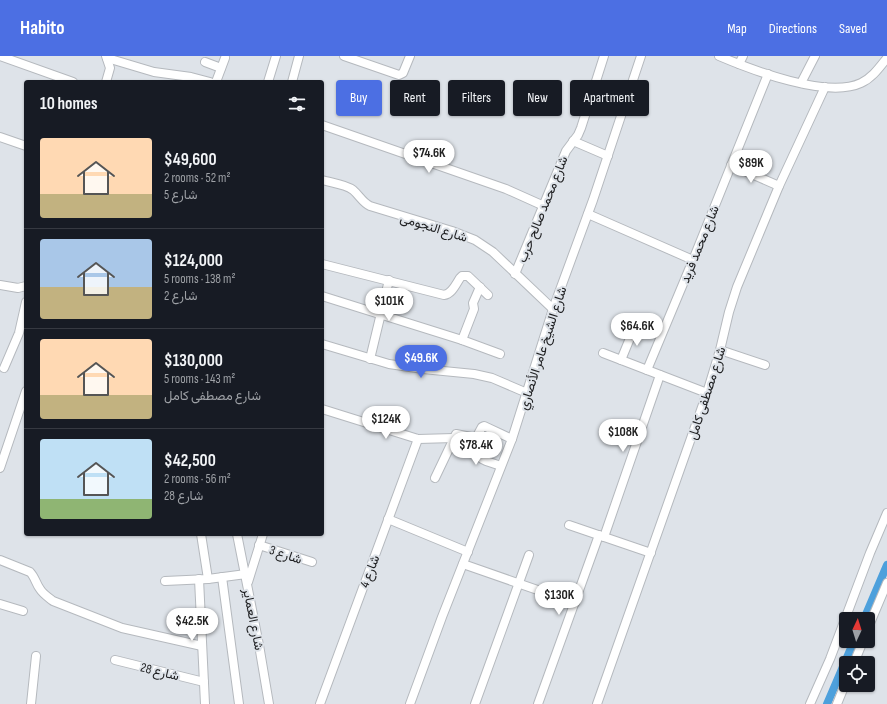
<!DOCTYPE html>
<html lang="en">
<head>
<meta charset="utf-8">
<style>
	body { margin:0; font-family:"Sofia Sans Condensed",Vazirmatn,sans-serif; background:#20242c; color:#f1f3f6; height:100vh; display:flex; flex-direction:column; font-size:15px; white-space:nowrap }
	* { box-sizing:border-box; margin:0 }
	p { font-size:13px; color:#9ea1a6 }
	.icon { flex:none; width:22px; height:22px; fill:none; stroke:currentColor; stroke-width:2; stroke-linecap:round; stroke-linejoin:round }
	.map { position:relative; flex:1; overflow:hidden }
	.panel { position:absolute; left:24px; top:24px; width:300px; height:456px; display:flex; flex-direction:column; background:#171b24; border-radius:4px; box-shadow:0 1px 3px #0004 }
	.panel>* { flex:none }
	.guide { position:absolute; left:336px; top:24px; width:380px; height:36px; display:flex; gap:8px }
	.needle { width:26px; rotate:4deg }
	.controls { position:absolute; left:839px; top:556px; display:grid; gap:8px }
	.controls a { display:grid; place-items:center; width:36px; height:36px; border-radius:4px; background:#171b24; box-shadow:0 1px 3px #0004; font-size:20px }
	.price { position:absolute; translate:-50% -34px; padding:0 9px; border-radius:14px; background:#fff; color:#222; font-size:13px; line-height:26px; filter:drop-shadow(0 1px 2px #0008) }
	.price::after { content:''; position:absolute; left:50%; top:24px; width:12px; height:9px; margin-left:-6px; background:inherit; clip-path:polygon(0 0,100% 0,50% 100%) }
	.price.current { background:#4c6fe3; color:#fff }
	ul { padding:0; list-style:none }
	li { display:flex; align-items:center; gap:12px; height:100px; padding:0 16px }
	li+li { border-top:1px solid #363941 }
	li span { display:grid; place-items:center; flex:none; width:112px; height:80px; border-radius:4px; color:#555 }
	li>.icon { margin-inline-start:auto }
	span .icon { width:48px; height:48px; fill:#fffc; stroke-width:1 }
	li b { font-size:17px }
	h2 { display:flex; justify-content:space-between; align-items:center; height:48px; padding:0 16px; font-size:17px }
	.pill { padding:0 14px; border-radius:4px; background:#171b24; box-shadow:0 1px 3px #0004; font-size:14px; line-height:36px }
	.pill.current { background:#4c6fe3; color:#fff }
	header { display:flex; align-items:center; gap:24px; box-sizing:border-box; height:56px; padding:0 20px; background:#4c6fe3; color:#fff }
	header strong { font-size:19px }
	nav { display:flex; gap:22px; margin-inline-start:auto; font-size:14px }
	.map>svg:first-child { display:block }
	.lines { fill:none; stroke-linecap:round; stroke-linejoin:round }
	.canal { stroke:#4da0dc; stroke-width:8 }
	.minor-casing { stroke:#b5b9be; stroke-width:10 }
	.minor { stroke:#fff; stroke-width:8 }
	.labels { text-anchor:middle; stroke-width:4; stroke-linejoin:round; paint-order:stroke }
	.street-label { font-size:13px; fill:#202123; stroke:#dee3e9 }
</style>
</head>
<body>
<header>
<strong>Habito</strong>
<nav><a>Map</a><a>Directions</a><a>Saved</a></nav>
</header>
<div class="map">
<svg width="887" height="648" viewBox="0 0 887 648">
	<rect width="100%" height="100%" fill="#dee3e9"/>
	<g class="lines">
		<g class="canal">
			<polyline points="864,563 887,509"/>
			<polyline points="827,648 854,585"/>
		</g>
		<defs>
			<g id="minor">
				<polyline points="0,0 73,26"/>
				<polyline points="344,0 399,19 403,17 410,0"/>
				<path d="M 719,0 C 752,14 827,43 861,27 C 872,22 879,12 887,2"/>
				<polyline points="107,2 154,16 191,21 210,26"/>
				<polyline points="205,6 221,12"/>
				<polyline points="739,8 743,0"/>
				<polyline points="106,26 110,12 106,0"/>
				<polyline points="216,26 225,2"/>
				<polyline points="268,26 276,0"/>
				<polyline points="292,26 299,0"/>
				<polyline points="801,27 815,0"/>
				<polyline points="322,69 506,133 544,150"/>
				<polyline points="0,81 26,90"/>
				<polyline points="573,85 608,100"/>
				<polyline points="731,109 779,130"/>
				<path d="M 322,124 C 332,127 345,128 353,134 C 360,140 362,146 370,150 L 452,175 L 475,184 L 493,196 L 553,253"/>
				<polyline points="588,158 693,204"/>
				<path d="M 322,208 L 444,239 C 452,238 456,228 460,222 L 462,220 L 468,220 L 488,239"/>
				<polyline points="515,218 566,95 578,79 581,72 604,0"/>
				<polyline points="0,229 18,232 26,230"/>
				<polyline points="322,240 462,284 500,298"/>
				<polyline points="462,284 474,253 473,247 480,231"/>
				<polyline points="322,288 389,308 423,313 474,318 492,322 527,337"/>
				<polyline points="720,294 765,309"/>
				<polyline points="603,297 707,337"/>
				<polyline points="370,303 389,224"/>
				<polyline points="621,304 635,270"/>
				<polyline points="4,312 19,277 26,246"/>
				<polyline points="647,314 693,204 768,18"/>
				<polyline points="322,353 418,383 454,382"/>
				<polyline points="477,382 482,391 482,403 486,405 501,410"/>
				<polyline points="0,412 26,335"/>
				<polyline points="435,422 456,378 476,382 482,371 484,370 512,383"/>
				<polyline points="388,463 468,496"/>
				<polyline points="569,469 651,497"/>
				<polyline points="201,478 208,523"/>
				<polyline points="237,478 259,589 269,648"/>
				<polyline points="604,481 660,319"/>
				<polyline points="259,489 312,506"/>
				<path d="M 0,504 L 30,516 C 35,521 36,528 40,533 C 43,538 48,541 53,545 L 122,572 L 202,590"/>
				<polyline points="463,508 575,547"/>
				<polyline points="222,521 239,648"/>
				<polyline points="199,523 205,648"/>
				<polyline points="165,525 208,523 246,518"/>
				<polyline points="248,526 263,478"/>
				<polyline points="0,548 23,555"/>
				<polyline points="868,572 887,527"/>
				<polyline points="115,604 204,626"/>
				<polyline points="854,607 863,585"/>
				<polyline points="31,648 36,600"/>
				<polyline points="320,648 418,383"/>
				<polyline points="410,648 442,561 512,383 553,253 593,144 641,0"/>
				<polyline points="475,648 529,499"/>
				<polyline points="538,648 599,479"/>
				<polyline points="597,648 707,337 720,294 729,256 737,231 779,130 825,31"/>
				<polyline points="810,648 830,603 870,497 887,457"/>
				<polyline points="837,648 846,626"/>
			</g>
		</defs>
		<use href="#minor" class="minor-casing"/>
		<use href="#minor" class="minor"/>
	</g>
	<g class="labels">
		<g class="street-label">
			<text transform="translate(542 153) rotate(-68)" y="5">شارع محمد صالح حرب</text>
			<text transform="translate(434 171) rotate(17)" y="5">شارع النجومى</text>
			<text transform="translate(699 188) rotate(-68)" y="5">شارع محمد فريد</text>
			<text transform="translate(542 292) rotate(-72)" y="5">شارع الشيخ عامر الأنصاري</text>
			<text transform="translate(706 337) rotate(-72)" y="5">شارع مصطفى كامل</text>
			<text transform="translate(286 498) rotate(19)" y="5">شارع 3</text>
			<text transform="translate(369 515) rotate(-69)" y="5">شارع 4</text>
			<text transform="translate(254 563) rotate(79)" y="5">شارع العماير</text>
			<text transform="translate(160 615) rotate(14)" y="5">شارع 28</text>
		</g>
	</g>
</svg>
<div class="controls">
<a><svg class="needle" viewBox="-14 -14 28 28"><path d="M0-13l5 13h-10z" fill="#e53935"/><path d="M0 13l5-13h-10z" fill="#9ea1a6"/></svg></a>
<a><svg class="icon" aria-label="locate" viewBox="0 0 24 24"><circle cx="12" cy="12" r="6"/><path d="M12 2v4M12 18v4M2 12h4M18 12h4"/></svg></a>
</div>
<b class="price" style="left:429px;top:118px">$74.6K</b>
<b class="price" style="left:751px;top:128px">$89K</b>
<b class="price" style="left:389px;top:266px">$101K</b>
<b class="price" style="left:637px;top:291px">$64.6K</b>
<b class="price current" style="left:421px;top:323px">$49.6K</b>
<b class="price" style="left:386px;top:384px">$124K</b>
<b class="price" style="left:623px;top:397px">$108K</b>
<b class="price" style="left:476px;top:410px">$78.4K</b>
<b class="price" style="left:559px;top:560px">$130K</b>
<b class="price" style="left:192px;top:586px">$42.5K</b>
<div class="guide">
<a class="pill current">Buy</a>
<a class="pill">Rent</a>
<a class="pill">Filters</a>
<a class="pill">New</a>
<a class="pill">Apartment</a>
</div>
<section class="panel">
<h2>10 homes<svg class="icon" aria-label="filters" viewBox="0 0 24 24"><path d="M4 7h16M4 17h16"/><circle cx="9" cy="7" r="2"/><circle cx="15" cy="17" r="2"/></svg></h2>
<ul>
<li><span style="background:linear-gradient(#ffd9b3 70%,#c2b280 0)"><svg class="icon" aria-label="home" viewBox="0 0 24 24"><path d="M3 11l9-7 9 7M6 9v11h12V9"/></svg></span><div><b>$49,600</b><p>2 rooms · 52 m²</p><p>شارع 5</p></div></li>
<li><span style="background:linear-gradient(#a9c7e8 60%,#c2b280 0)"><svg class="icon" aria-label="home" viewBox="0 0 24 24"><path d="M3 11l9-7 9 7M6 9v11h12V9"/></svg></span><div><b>$124,000</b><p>5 rooms · 138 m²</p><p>شارع 2</p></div></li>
<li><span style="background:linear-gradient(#ffd9b3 70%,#c2b280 0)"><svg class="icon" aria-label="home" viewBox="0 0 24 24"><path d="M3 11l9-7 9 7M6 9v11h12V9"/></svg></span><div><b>$130,000</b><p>5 rooms · 143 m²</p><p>شارع مصطفى كامل</p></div></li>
<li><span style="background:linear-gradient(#bfe0f5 75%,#8fb573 0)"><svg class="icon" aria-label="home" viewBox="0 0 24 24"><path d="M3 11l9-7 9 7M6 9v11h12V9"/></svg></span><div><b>$42,500</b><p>2 rooms · 56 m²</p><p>شارع 28</p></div></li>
</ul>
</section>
</div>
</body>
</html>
